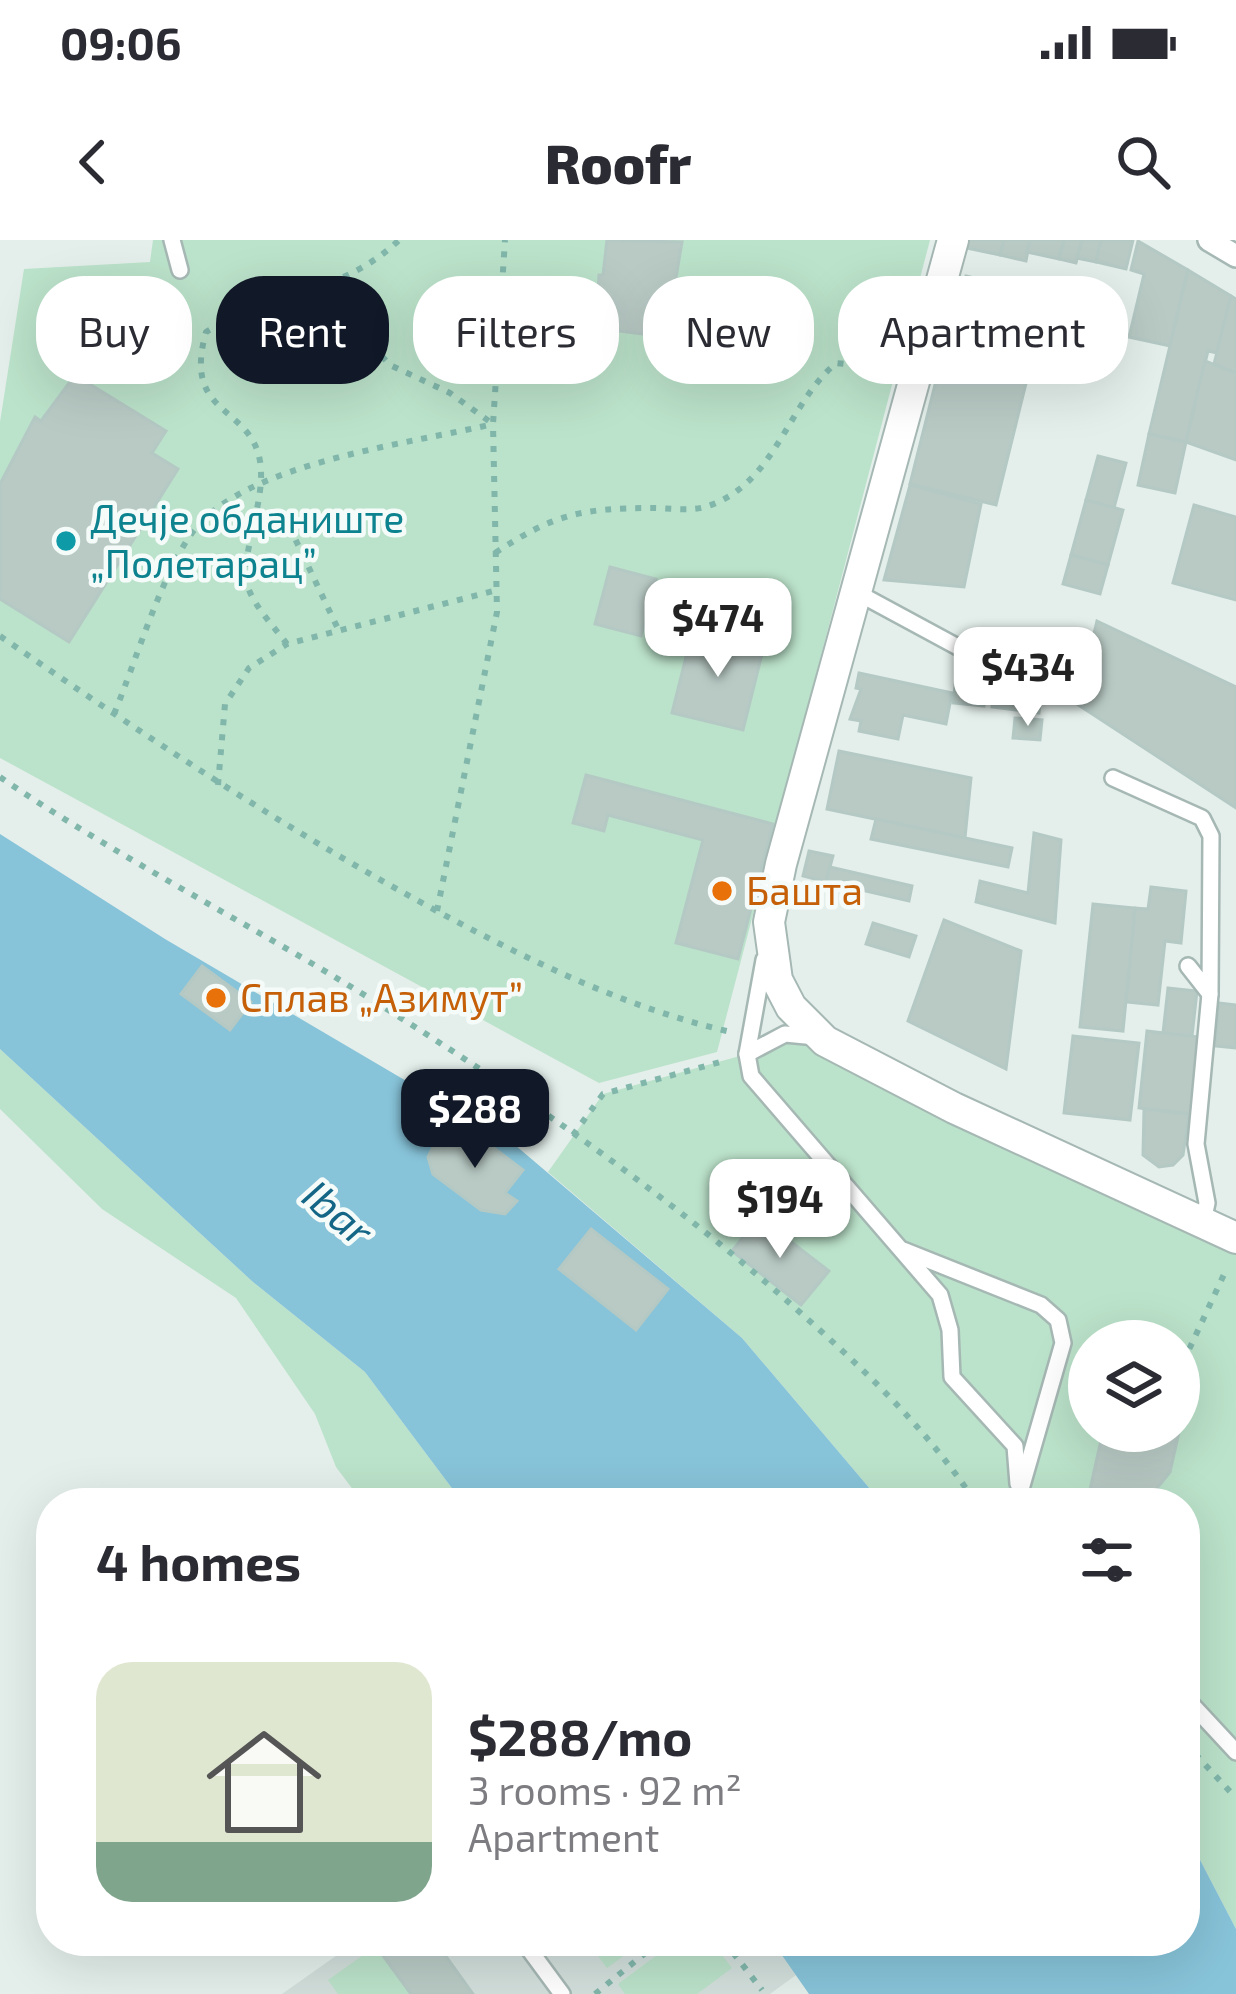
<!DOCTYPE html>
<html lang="en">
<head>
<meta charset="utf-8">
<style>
	body { margin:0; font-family:"Exo 2",sans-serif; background:#f2f2f3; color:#2b2b33; height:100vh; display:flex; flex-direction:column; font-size:45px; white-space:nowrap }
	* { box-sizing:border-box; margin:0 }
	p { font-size:39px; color:#7c7c81 }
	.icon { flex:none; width:66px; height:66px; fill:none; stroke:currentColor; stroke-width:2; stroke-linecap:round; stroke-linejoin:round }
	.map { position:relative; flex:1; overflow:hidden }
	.details { position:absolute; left:36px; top:1248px; width:1164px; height:468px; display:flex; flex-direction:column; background:#fff; border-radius:48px; box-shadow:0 12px 48px #0002 }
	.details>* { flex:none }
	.hud { position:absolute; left:36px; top:36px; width:1164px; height:108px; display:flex; gap:24px }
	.fabs { position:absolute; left:1068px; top:1080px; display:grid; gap:24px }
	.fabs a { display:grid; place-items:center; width:132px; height:132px; border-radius:50%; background:#fff; box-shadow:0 12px 48px #0002; font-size:60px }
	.price { position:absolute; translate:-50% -102px; padding:0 27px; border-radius:24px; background:#fff; color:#222; font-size:39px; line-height:78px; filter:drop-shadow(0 3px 6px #0008) }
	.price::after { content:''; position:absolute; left:50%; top:72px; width:36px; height:27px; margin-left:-18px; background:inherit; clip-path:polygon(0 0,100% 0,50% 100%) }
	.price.on { background:#111827; color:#fff }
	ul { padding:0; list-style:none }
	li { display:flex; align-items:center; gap:36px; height:300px; padding:0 60px }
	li+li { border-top:3px solid #e1e1e2 }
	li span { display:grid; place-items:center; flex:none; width:336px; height:240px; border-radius:36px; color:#555 }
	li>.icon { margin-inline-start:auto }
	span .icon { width:144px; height:144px; fill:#fffc; stroke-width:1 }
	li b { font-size:51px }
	h2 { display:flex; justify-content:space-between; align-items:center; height:144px; padding:0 60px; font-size:51px }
	.chip { padding:0 42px; border-radius:48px; background:#fff; box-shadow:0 12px 48px #0002; font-size:42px; line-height:108px }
	.chip.on { background:#111827; color:#fff }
	.status { display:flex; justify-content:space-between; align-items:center; height:84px; padding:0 60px; background:#fff; direction:ltr }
	.status svg { height:33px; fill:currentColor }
	header { display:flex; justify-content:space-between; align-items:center; height:156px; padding:0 60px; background:#fff; font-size:54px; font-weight:800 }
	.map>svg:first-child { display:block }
	.built { fill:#d2dfdb }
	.green { fill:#bbe2ca; fill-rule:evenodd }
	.water { fill:#87c3d9 }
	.building { fill:#b9cac5; stroke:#b5c9c4; stroke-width:3 }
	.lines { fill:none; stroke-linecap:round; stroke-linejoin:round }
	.service-casing { stroke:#a6b8b4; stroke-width:20 }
	.pedestrian-casing { stroke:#a6b8b4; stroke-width:26 }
	.minor-casing { stroke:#a6b8b4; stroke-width:34 }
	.path { stroke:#81b6ab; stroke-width:6; stroke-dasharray:6 9; stroke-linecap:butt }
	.service { stroke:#fff; stroke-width:15 }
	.pedestrian { stroke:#fff; stroke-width:21 }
	.minor { stroke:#fff; stroke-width:30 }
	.culture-dot { fill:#0f9aa8; stroke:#f5fbf9; stroke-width:4.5 }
	.food-dot { fill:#e8710a; stroke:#f5fbf9; stroke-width:4.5 }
	.labels { text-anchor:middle; stroke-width:9; stroke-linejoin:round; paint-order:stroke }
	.culture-label { font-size:39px; fill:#0d838f; stroke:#f5fbf9; text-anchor:start }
	.food-label { font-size:39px; fill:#c56008; stroke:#f5fbf9; text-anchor:start }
	.water-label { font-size:42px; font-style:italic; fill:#146686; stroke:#f5fbf9 }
</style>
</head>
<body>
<div class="status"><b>09:06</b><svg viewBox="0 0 49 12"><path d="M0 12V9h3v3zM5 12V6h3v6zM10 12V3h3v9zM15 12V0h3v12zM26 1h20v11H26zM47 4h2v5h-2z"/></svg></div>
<header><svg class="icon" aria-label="back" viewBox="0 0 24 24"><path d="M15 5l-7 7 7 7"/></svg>Roofr<svg class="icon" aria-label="search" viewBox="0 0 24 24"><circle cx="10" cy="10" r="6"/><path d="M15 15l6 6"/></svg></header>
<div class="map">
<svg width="1236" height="1754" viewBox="0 0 1236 1754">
	<rect width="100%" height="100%" fill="#e4efeb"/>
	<polygon class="built" points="357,1701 772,1701 796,1735 770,1754 282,1754"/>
	<g class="green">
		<polygon points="153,0 930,0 717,812 599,843 0,518 0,182 24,29 150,22"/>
		<path d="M 799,794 L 1236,999 L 1236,1689 L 1185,1591 L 1185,1263 L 882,1263 L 742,1098 L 548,932 L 603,854 L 747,814 ZM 1089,1101 L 1179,1101 L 1179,1191 L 1089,1191 Z"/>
		<polygon points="0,809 253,1042 365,1132 463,1263 363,1263 336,1227 315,1174 236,1058 102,969 0,869"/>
		<polygon points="587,1701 644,1701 607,1728"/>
		<polygon points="676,1701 711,1701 732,1728 697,1754 625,1754 618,1744"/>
		<polygon points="376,1706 411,1754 338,1754 328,1740"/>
	</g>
	<g class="water">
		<polygon points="0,594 165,699 515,905 742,1098 882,1263 463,1263 365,1132 253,1042 0,809"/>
		<polygon points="1185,1591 1236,1689 1236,1754 809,1754 772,1701 1185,1701"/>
	</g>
	<g class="building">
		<polygon points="607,0 682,2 666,97 596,88 599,35 603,35"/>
		<polygon points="969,0 1004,0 1000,15 967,8"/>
		<polygon points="1004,0 1030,0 1026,21 1000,15"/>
		<polygon points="1030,0 1064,0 1059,19 1027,12"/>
		<polygon points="1064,0 1082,0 1076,23 1059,19"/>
		<polygon points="1082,0 1101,0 1096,22 1077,18"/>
		<polygon points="1101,0 1133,0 1126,29 1096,22"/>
		<polygon points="1138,1 1188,30 1170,106 1129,97 1144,34 1131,30"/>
		<polygon points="1188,30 1231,56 1217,113 1208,111 1186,202 1149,194"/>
		<polygon points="966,36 1015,48 1001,105 952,93"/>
		<polygon points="1231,56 1236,59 1236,133 1214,124"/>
		<polygon points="1032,66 1059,73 1049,113 1022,106"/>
		<polygon points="945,105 1030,127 996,265 910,244"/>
		<polygon points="1205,121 1236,133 1236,220 1186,202"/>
		<polygon points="75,135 166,191 152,213 178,229 69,402 0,359 0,244 35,177 41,181"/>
		<polygon points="1149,194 1186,202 1175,253 1138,245"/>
		<polygon points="1098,216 1126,223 1114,268 1086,260"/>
		<polygon points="910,245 981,264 964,347 884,340"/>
		<polygon points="1086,260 1123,270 1108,325 1071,315"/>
		<polygon points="1194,265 1236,277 1236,360 1173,343"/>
		<polygon points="1071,315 1108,325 1100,354 1063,344"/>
		<polygon points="610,327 656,339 641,396 595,384"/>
		<polygon points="1097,381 1236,447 1236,568 1077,464"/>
		<polygon points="693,389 764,406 743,490 672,473"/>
		<polygon points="859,433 952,453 946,484 903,475 898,499 859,491 861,481 850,479 861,449 856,448"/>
		<polygon points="955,446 986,449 984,466 953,463"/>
		<polygon points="994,450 1041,455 1039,473 992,467"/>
		<polygon points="1015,478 1042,480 1040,500 1013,498"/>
		<polygon points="839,511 971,538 965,598 827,569"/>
		<polygon points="586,535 773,584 738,719 676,703 703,600 608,575 604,591 573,583"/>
		<polygon points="876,579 1012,608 1008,627 871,599"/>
		<polygon points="1034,593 1061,600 1055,683 976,662 980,641 1028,653"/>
		<polygon points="809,611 833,616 826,642 803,636"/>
		<polygon points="830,627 912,646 909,661 826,642"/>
		<polygon points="1151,647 1186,651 1181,703 1165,701 1158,765 1126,762 1135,668 1148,669"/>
		<polygon points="1093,664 1135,668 1123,791 1080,787"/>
		<polygon points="944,680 1021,711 1006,829 908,781"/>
		<polygon points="873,683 916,696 909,717 866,704"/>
		<polygon points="202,726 251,762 230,790 181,754"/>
		<polygon points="1168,748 1197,751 1192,796 1163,793"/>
		<polygon points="1219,763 1236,765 1236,808 1215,806"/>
		<polygon points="1147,791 1199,797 1191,874 1139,868"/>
		<polygon points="1073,796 1139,803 1130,880 1064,873"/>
		<polygon points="1144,869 1189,874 1183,915 1173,925 1159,927 1143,915"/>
		<polygon points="462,884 523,930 505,953 517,961 505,974 481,970 433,934 428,917 435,903 444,907"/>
		<polygon points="759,977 829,1031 801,1065 732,1011"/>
		<polygon points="591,989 668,1049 636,1090 559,1029"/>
		<polygon points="1179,1157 1186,1161 1170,1232 1145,1263 1087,1263 1103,1191 1179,1191"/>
		<polygon points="383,1701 435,1701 473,1754 411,1754 376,1706"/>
	</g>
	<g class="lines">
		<defs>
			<g id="service">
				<polyline points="172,0 180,30"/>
				<polyline points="856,352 980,419 1046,442"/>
				<polyline points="1113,538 1202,578 1211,596 1210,754 1188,726"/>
				<polyline points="764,720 747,814 751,836 940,1055 950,1090 952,1137 1015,1206 1018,1244"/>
				<polyline points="747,814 785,794 816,797"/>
				<polyline points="1203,982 1207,963 1196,904 1210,754"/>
				<polyline points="903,1010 1041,1065 1058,1080 1063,1103 1017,1263"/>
				<polyline points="1185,1457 1236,1512"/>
				<polyline points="523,1701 562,1754"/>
			</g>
			<polyline id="pedestrian" points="1209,0 1236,16"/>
			<polyline id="minor" points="953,0 781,624 769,682 777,740 791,767 825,801 954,868 1236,998"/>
		</defs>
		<use href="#service" class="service-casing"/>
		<use href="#pedestrian" class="pedestrian-casing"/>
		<use href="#minor" class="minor-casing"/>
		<g class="path">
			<polyline points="331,45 363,73 377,111 390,125 450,153 493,184"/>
			<polyline points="259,281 290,288 339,391"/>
			<path d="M 495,313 C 554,274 582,268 652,268 C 669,268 692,272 708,266 C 776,243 786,166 836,123 L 885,128"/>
			<path d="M 0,396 C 142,494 283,588 435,670 C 530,721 626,768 731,792"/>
			<path d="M 287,404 C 275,388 256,368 249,350 C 237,317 267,263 260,221 C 250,164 182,177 206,92 C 269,54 345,53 399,0"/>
			<path d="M 114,474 C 135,424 163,329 195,289 C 249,222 409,204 493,184"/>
			<path d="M 0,537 C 114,615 240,679 358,751 C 506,843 654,944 785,1059 C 855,1121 924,1184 976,1263"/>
			<polyline points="218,545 225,464 249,428 287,404 497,350"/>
			<polyline points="437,671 497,372 493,184 505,0"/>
			<polyline points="573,895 603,854 724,821"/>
			<polyline points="1179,1117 1186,1116 1227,1028"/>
			<polyline points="1185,1503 1236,1558"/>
			<polyline points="724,1701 762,1750"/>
			<polyline points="595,1754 660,1701"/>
		</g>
		<use href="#service" class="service"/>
		<use href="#pedestrian" class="pedestrian"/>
		<use href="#minor" class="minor"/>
	</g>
	<circle class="culture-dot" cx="66" cy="301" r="12"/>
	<g class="food-dot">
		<circle cx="722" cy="651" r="12"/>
		<circle cx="216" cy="758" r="12"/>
	</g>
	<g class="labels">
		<g class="culture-label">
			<text x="90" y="293">Дечје обданиште<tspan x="90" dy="45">„Полетарац”</tspan></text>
		</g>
		<g class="food-label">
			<text x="746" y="665">Башта</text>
			<text x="240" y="772">Сплав „Азимут”</text>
		</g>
		<g class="water-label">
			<text transform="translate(338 973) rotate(40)" y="15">Ibar</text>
		</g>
	</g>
</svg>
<div class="fabs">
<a><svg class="icon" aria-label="layers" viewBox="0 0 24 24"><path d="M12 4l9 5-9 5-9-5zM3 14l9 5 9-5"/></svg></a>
</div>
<b class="price" style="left:718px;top:440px">$474</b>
<b class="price" style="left:1028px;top:489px">$434</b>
<b class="price on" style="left:475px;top:931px">$288</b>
<b class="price" style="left:780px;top:1021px">$194</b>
<div class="hud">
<a class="chip">Buy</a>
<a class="chip on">Rent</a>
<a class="chip">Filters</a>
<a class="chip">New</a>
<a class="chip">Apartment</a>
</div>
<section class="details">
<h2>4 homes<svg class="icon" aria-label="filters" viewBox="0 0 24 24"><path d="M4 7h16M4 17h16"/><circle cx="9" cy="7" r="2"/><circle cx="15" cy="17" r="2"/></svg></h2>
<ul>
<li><span style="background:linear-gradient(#dfe7d0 75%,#7fa58c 0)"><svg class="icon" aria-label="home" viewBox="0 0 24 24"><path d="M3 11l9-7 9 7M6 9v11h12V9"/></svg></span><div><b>$288/mo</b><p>3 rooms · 92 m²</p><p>Apartment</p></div></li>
</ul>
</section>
</div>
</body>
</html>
